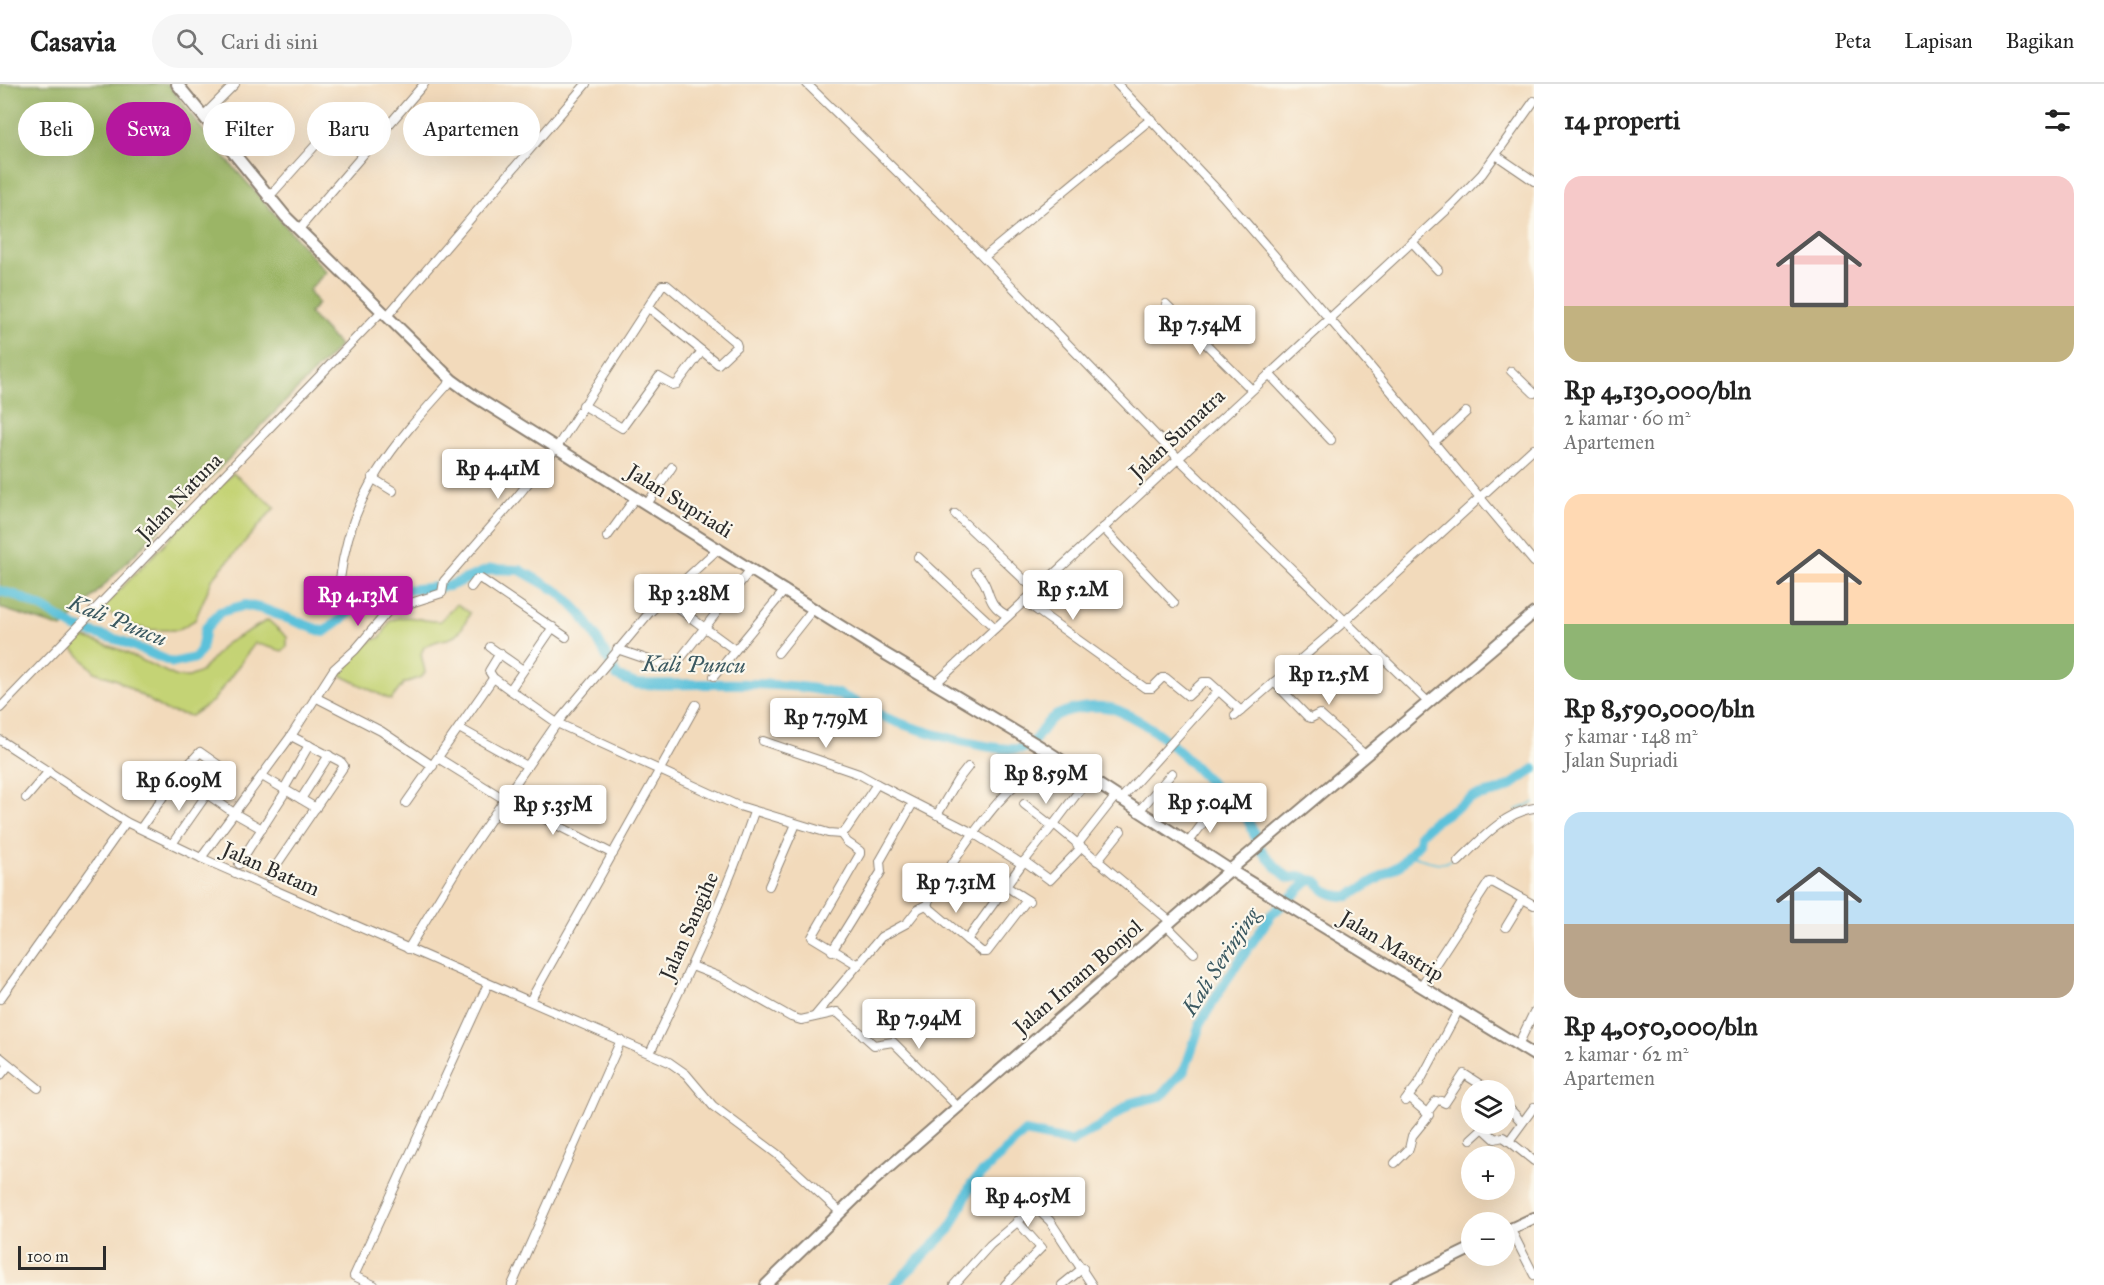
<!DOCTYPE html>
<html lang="id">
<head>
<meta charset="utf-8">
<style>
	body { margin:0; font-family:"IM FELL Great Primer",serif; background:#f6f6f6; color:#222; height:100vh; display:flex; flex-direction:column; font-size:22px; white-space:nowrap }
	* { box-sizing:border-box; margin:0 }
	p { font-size:20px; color:#767676 }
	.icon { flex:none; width:33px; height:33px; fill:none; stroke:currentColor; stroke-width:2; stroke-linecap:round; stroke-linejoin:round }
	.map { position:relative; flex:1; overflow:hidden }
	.sheet { display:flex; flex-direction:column; background:#fff; width:570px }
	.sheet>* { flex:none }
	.top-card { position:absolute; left:18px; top:18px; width:570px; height:54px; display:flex; gap:12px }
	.tools { position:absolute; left:1461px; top:996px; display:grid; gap:12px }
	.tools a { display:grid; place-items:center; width:54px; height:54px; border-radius:50%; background:#fff; box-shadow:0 6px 24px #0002; font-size:30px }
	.scale { position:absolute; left:18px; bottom:15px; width:88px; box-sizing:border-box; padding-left:6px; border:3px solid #2b2b2b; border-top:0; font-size:16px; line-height:21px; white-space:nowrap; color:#2b2b2b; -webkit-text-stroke:4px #fbf7ec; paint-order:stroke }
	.price { position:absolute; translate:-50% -51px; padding:0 14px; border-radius:6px; background:#fff; color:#222; font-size:20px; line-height:39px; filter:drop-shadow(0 2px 3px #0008) }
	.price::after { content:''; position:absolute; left:50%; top:36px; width:18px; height:14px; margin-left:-9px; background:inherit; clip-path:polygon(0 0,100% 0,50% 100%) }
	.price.current { background:#b5179e; color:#fff }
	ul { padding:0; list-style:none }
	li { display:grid; align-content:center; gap:12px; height:318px; padding:0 30px }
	li span { display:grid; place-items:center; height:186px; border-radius:18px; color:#555 }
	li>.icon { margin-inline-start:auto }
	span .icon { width:108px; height:108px; fill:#fffc; stroke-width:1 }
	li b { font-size:26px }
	h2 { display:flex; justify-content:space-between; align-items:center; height:72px; padding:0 30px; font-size:26px }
	.chip { padding:0 21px; border-radius:27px; background:#fff; box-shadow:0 6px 24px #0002; font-size:21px; line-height:54px }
	.chip.current { background:#b5179e; color:#fff }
	header { display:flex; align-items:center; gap:36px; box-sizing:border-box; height:84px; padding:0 30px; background:#fff; border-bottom:2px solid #e0e0e0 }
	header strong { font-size:28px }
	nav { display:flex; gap:33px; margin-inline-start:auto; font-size:21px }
	.search { width:420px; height:54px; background:#f6f6f6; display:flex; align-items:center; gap:15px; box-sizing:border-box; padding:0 21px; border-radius:33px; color:#767676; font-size:22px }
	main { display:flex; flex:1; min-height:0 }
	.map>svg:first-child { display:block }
	.green { fill:#c4d375; stroke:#787f50; stroke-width:1.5 }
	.forest { fill:#9bb566; stroke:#637048; stroke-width:1.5 }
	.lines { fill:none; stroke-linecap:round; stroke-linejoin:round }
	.stream { stroke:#5cc1da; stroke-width:1.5 }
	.river { stroke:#5cc1da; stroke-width:10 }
	.minor-casing { stroke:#8e8273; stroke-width:10 }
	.major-casing { stroke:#8e8273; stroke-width:14 }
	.minor { stroke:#fff; stroke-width:8 }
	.major { stroke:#fff; stroke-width:10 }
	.labels { text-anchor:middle; stroke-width:4.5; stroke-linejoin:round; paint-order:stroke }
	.street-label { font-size:21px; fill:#2b2b2b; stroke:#fbf7ec }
	.water-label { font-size:22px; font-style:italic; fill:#3a5860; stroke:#fbf7ec }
</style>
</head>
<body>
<header>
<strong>Casavia</strong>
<div class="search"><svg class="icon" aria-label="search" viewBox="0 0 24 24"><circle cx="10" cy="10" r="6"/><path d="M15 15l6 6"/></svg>Cari di sini</div>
<nav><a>Peta</a><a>Lapisan</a><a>Bagikan</a></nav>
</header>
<main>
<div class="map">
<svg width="1534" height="1201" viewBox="0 0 1534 1201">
	<rect width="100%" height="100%" fill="#fbf7ec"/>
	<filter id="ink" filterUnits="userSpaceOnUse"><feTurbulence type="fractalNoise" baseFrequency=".0167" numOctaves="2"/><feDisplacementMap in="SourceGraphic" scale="12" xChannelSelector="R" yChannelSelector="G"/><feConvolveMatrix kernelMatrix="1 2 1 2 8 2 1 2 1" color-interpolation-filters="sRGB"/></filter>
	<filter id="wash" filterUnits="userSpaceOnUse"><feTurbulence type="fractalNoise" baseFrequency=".008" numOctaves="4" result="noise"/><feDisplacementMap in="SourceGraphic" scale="24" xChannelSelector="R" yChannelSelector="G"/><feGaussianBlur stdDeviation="1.35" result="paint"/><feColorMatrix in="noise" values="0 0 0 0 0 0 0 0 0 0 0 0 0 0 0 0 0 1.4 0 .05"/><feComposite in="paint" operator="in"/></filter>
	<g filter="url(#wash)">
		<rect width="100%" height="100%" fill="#f2dabb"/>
		<g class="green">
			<polygon points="233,389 275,423 213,494 195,536 178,546 151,546 128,541 102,524"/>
			<path d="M 457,520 L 470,529 C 453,566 449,548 424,563 L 421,570 L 425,588 L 422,593 L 404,599 L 391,616 L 340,591 L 367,559 L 381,553 L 390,537 C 408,527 422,539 440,537 Z"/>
			<polygon points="268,536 287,553 287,563 282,567 255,559 213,617 191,632 166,627 117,596 95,588 71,563 79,552 118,565 177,593 189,593 201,588 225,560"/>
		</g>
		<polygon class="forest" points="0,0 168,0 213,60 326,188 309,206 318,220 309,229 340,262 62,544 0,524"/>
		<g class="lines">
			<g class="stream">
				<polyline points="1516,726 1534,719"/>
				<path d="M 1409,771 C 1455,786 1443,780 1478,753"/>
			</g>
			<g class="river">
				<path d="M 0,507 L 15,511 L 45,525 L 75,544 L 122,557 L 173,579 L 195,574 L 201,566 L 205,545 L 220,528 L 245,521 L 263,525 L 324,548 L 352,527 L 359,505 L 384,508 L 449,502 L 491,485 L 520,486 L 562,510 L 581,530 L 595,551 L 617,592 L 636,600 C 700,602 763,595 826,607 C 847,611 864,624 884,633 C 915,646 987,667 1020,665 C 1033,665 1041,644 1051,635 C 1065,624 1100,619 1117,626 C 1156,641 1187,674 1215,704 C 1222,711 1233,715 1240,723 C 1250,735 1253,750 1260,764 C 1266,774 1276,782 1284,790 C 1289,795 1294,794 1301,792 L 1310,796"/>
				<path d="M 894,1201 L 950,1145 L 972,1099 L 1025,1048 L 1071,1058 L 1099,1043 L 1131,1019 L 1161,1012 L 1185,985 L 1201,938 L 1225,898 L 1271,831 L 1310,796 L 1317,797 C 1324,809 1336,813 1349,812 L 1400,781 L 1419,759 L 1420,750 L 1433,738 L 1473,713 L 1500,707 L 1513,700 L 1534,685"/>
			</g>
		</g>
	</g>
	<g filter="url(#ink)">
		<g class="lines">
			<defs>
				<g id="minor">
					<polyline points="807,0 970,159 1178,374 1428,618"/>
					<polyline points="1117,0 1222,111 1359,269 1534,478"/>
					<polyline points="203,32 235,0"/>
					<polyline points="1496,71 1534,97"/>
					<polyline points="268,114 331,44"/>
					<polyline points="299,145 424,0"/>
					<polyline points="1413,159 1438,186"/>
					<polyline points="984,173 1151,35"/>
					<polyline points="1166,220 1251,305"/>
					<polyline points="387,232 586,0"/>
					<polyline points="1511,287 1534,309"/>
					<polyline points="1269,290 1331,356"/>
					<polyline points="583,321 622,344 659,293 673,301 677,300 702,267"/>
					<polyline points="1433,359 1466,328"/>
					<polyline points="372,394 393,407"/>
					<polyline points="647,420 672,383"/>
					<polyline points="955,430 1036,507"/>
					<polyline points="1103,444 1174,519"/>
					<polyline points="607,453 636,413"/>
					<polyline points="918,473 995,544"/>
					<path d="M 976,488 C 994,505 982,518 1008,532"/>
					<path d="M 340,495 C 351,406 394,360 452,296"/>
					<polyline points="644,496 664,514 735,566"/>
					<polyline points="471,503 477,495 481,495 566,553"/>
					<polyline points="1024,517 1145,604 1152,604 1162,594 1166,594 1188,612 1203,598 1209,598 1241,627"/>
					<polyline points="490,563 523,586"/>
					<polyline points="617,565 664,581 676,580 751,485"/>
					<polyline points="778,569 813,525"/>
					<polyline points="714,592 785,506"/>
					<polyline points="494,595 489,587 500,569"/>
					<polyline points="1274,598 1308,633 1311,634 1319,630 1365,671"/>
					<polyline points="935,600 1452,121 1482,90 1534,17"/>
					<polyline points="510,606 557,639 649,529 719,464"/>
					<polyline points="315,613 381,647 433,682"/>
					<polyline points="0,624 382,227"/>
					<polyline points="1235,632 1345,537 1534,364"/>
					<polyline points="459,644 527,682"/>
					<polyline points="0,656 126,738 201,774 669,978 686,990 713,1022 777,1070 839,1127"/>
					<polyline points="763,657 859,690 877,700"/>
					<polyline points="438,674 504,715"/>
					<polyline points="181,692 234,729 262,745"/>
					<polyline points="262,692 316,724"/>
					<polyline points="284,705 309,661"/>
					<polyline points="507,711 545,735 613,770"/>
					<polyline points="26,714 49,687"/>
					<polyline points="301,715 329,671"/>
					<polyline points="1120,716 1219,606"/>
					<polyline points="406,719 492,596 495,595 510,606 553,543"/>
					<polyline points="1024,720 1052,742"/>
					<polyline points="1138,728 1172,689"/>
					<polyline points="937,731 957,697 968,683"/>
					<polyline points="1054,740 1088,695"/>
					<polyline points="141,744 177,693 200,668 220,682 202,706"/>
					<polyline points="841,750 847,758 860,767 860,770 812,853 858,881"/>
					<polyline points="1188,759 1212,727"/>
					<polyline points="172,760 207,710"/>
					<polyline points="1077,761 1115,713"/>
					<polyline points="201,774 291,652 334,585 355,566 389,526 442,509 444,497 517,413 557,363 648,223 718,280 737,262 736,259 667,201 662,201 648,223"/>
					<polyline points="1024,777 1050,796 1081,764"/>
					<polyline points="1097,777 1121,747"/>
					<path d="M 1458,778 C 1478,758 1505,728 1534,724"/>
					<polyline points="239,780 286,707"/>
					<path d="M 1022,780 L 967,856 L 927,822 C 929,811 939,800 945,790 C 975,747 1006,698 1054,672"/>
					<polyline points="269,792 344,682 341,678 291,652"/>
					<polyline points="769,802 796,740"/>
					<polyline points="1007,803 1029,817"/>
					<polyline points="1167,842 1194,869"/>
					<polyline points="1506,843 1523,815"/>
					<polyline points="967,856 982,868 987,868 1027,816"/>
					<polyline points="408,865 460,780 557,639 736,721 828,749 841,750 846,746 877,700 973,749 1022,780 1054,740 1171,838"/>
					<polyline points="832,867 881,788 880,777 913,719"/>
					<polyline points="692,882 720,893 791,933 801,936 837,928 874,961 893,958 958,1023"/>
					<polyline points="1421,902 1489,798 1494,799 1534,821"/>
					<polyline points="0,915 126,738"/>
					<polyline points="530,917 696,621"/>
					<polyline points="815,932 881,853 907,839 918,825 926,821"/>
					<polyline points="1518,961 1534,928"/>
					<path d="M 650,969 C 688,889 726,811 754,728"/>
					<polyline points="0,973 38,1004"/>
					<polyline points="0,992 9,981"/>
					<polyline points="1405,1017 1419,999 1459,925"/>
					<polyline points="1441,1017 1445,1019 1464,990 1489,1006"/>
					<polyline points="1504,1019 1522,1038"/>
					<polyline points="1534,1023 1509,1057 1534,1077"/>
					<polyline points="1427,1029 1436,1017"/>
					<polyline points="1471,1055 1483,1044 1495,1055 1503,1053 1509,1057"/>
					<polyline points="1395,1079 1409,1065 1412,1052 1429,1031 1408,1013"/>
					<polyline points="1511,1146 1534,1191"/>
					<polyline points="374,1201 354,1192 488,900"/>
					<polyline points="512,1201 621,956"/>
					<polyline points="954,1201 990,1161 1035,1123 1050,1137 1092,1201"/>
					<polyline points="1005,1201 1041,1164 1017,1137"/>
					<polyline points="1062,1201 1083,1184"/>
				</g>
				<g id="major">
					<polyline points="177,0 286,133 452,296 474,312 882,568 1041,663 1230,786 1534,971"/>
					<polyline points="1504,1148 1534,1134"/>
					<polyline points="766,1201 873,1097 1230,786 1534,529"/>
					<polyline points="1396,1201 1472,1164"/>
				</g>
			</defs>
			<use href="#minor" class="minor-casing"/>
			<use href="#major" class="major-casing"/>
			<use href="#minor" class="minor"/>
			<use href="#major" class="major"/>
		</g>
	</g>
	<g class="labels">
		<g class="street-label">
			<text transform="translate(1177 350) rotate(-43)" y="7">Jalan Sumatra</text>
			<text transform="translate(179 413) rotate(-46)" y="7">Jalan Natuna</text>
			<text transform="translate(680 417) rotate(32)" y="7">Jalan Supriadi</text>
			<text transform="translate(271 785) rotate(24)" y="7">Jalan Batam</text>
			<text transform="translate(689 842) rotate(-66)" y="7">Jalan Sangihe</text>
			<text transform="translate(1392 862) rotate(31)" y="7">Jalan Mastrip</text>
			<text transform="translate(1078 893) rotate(-41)" y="7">Jalan Imam Bonjol</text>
		</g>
		<g class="water-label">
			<text transform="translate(118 536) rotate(22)" y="8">Kali Puncu</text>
			<text transform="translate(694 580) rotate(1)" y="8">Kali Puncu</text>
			<text transform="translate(1220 877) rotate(-57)" y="8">Kali Serinjing</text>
		</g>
	</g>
</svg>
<div class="tools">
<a><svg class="icon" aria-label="layers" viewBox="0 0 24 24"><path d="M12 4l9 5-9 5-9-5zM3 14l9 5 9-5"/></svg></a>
<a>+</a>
<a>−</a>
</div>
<div class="scale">100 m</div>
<b class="price" style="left:1200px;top:272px">Rp 7.54M</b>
<b class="price" style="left:498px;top:416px">Rp 4.41M</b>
<b class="price" style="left:1073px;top:537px">Rp 5.2M</b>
<b class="price" style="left:689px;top:541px">Rp 3.28M</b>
<b class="price current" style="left:358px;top:543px">Rp 4.13M</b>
<b class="price" style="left:1329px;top:622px">Rp 12.5M</b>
<b class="price" style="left:826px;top:665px">Rp 7.79M</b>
<b class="price" style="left:1046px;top:721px">Rp 8.59M</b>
<b class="price" style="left:179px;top:728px">Rp 6.09M</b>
<b class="price" style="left:1210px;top:750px">Rp 5.04M</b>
<b class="price" style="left:553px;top:752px">Rp 5.35M</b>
<b class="price" style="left:956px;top:830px">Rp 7.31M</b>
<b class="price" style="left:919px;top:966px">Rp 7.94M</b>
<b class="price" style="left:1028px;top:1144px">Rp 4.05M</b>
<div class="top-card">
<a class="chip">Beli</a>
<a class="chip current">Sewa</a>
<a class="chip">Filter</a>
<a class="chip">Baru</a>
<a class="chip">Apartemen</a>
</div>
</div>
<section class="sheet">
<h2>14 properti<svg class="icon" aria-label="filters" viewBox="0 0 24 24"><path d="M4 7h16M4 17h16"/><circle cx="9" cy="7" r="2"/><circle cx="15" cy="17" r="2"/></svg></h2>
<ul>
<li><span style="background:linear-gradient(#f6c9c9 70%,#c2b280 0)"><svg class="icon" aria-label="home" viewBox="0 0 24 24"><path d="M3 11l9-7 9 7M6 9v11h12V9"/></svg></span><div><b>Rp 4,130,000/bln</b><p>2 kamar · 60 m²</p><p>Apartemen</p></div></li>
<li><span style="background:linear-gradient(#ffd9b3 70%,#8fb573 0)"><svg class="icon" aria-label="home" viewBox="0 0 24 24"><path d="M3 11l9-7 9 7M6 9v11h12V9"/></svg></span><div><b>Rp 8,590,000/bln</b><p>5 kamar · 148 m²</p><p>Jalan Supriadi</p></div></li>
<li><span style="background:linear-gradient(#bfe0f5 60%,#b9a48a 0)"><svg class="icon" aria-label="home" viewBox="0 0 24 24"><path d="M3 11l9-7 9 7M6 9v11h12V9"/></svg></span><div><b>Rp 4,050,000/bln</b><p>2 kamar · 62 m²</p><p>Apartemen</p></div></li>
</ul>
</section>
</main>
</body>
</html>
